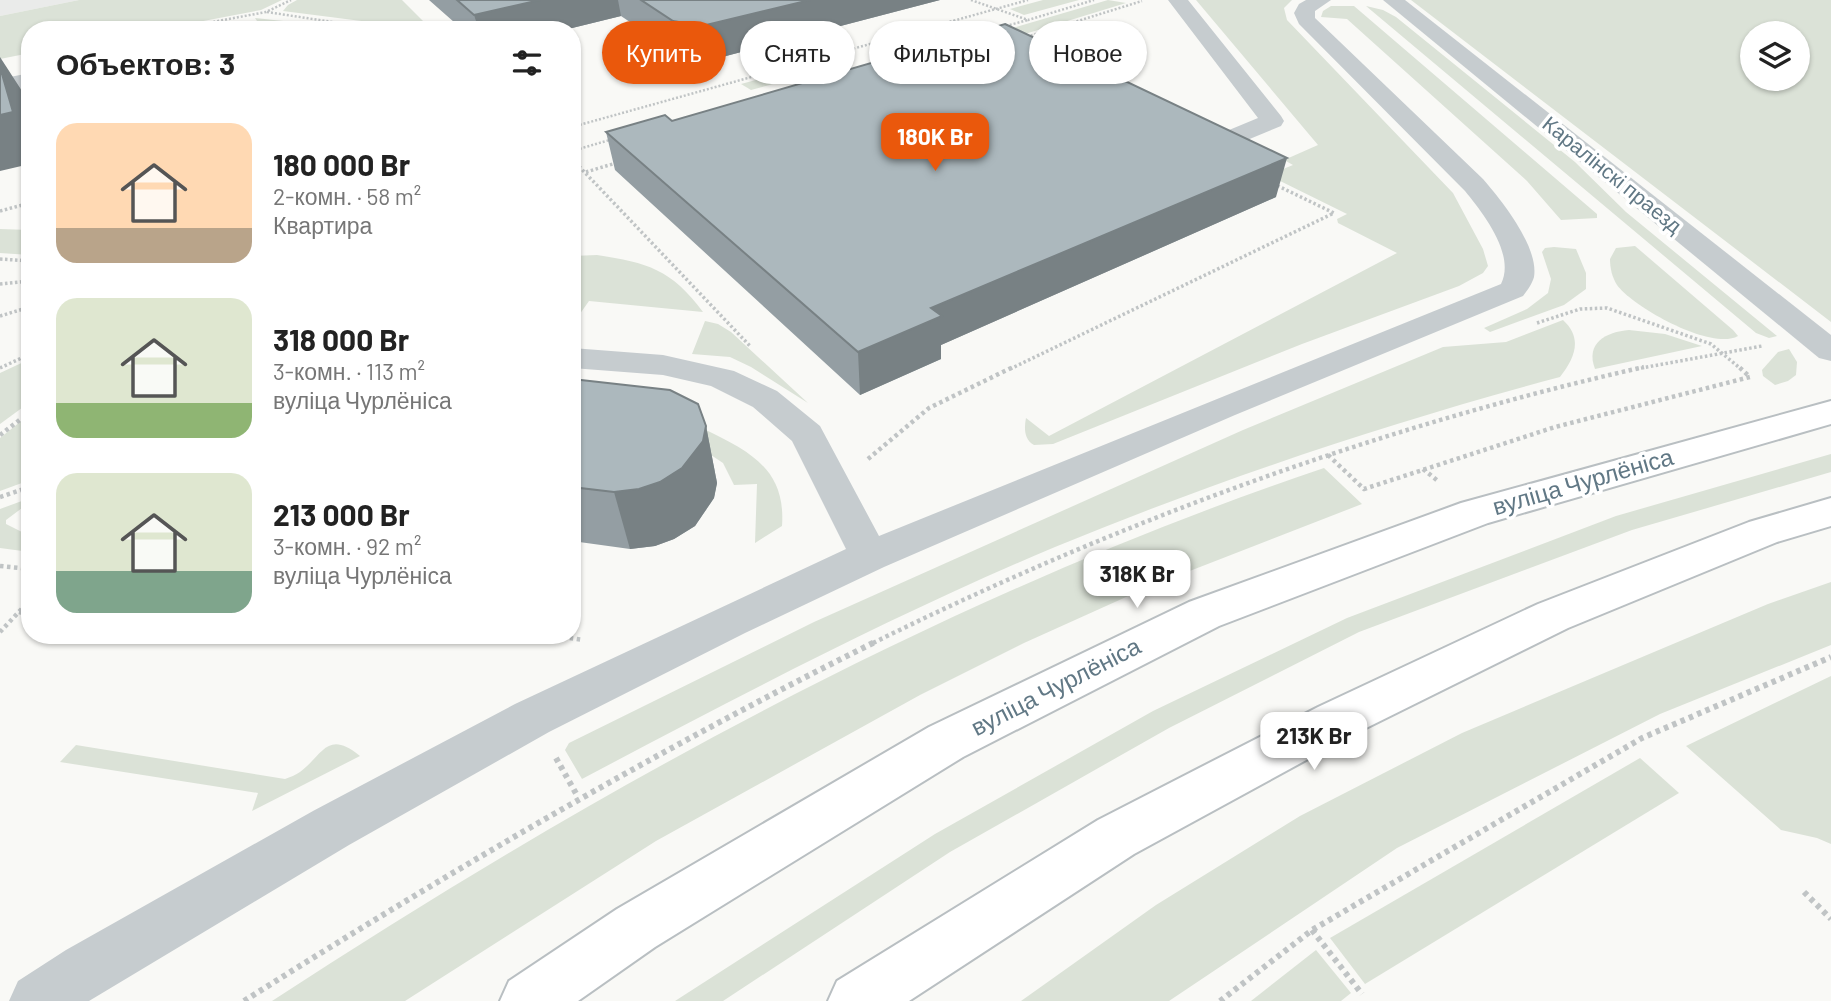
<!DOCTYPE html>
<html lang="ru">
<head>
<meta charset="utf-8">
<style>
	body { margin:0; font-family:Barlow,sans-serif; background:#f2f2f2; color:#222; height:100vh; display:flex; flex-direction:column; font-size:26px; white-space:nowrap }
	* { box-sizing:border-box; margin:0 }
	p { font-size:23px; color:#767676 }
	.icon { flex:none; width:38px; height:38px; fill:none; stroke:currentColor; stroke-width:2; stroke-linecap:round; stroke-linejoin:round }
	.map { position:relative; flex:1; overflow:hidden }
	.sheet { position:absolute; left:21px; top:21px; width:560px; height:623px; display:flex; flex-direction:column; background:#fff; border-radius:28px; box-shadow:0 2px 5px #0004 }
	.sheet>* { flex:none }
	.guide { position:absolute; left:602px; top:21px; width:665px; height:63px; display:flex; gap:14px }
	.tools { position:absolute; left:1740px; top:21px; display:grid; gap:14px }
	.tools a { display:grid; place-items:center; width:70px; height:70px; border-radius:50%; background:#fff; box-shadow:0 2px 5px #0004; font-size:35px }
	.price { position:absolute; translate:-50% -60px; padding:0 16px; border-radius:14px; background:#fff; color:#222; font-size:23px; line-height:46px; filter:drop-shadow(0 2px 4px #0008) }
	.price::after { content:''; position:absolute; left:50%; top:42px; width:21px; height:16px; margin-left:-10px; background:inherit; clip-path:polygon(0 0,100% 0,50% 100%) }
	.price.current { background:#ea580c; color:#fff }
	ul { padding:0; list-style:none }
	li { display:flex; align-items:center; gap:21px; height:175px; padding:0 35px }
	li span { display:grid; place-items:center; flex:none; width:196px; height:140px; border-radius:21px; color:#555 }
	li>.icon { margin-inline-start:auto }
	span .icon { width:84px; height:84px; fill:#fffc; stroke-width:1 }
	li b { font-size:30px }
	h2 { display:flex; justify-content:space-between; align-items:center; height:84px; padding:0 35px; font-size:30px }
	.chip { padding:0 24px; border-radius:32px; background:#fff; box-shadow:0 2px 5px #0004; font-size:24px; line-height:63px }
	.chip.current { background:#ea580c; color:#fff }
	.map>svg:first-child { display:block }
	.built { fill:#eaebea }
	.green { fill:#dbe2d7; fill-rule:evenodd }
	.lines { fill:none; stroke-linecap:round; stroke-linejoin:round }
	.major-casing { stroke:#b9bfc2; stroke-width:4 }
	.path-far3 { stroke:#c0c4c5; stroke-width:2.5; stroke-dasharray:2 2; stroke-linecap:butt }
	.path-far2 { stroke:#c0c4c5; stroke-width:3.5; stroke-dasharray:2.5 2.5; stroke-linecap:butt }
	.path-far1 { stroke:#c0c4c5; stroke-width:4.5; stroke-dasharray:3.5 3.5; stroke-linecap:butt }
	.path { stroke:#c0c4c5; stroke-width:6; stroke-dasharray:4.5 4.5; stroke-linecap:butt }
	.minor { fill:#c6cccf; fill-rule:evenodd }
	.major { fill:#fff; fill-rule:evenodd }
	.wall { fill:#949ea3 }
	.shaded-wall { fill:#788184 }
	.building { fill:#acb8bd; stroke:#788184; stroke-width:2 }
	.labels { text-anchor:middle; stroke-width:7; stroke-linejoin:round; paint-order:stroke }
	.far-street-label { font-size:21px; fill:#617885; stroke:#fff }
	.street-label { font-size:24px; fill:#617885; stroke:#fff }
</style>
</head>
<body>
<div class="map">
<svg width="1831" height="1001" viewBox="0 0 1831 1001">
	<rect width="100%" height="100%" fill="#f9f9f6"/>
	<polygon class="built" points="0,0 79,0 0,16"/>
	<g class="green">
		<polygon points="79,0 282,0 261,10 156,30 30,30 30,53 0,59 0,16"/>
		<polygon points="297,0 402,0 432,30 283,11 288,5"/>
		<polygon points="1043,0 1079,0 1024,15 1010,9"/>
		<polygon points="1108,0 1126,3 1005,40 992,34"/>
		<path d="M 1196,0 L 1292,0 L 1284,8 L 1287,20 L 1453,193 L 1483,249 L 1488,266 L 1483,273 L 1459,286 L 1302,344 L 1053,444 L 1034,445 C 1024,440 1024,428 1026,418 L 1049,436 L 1397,253 L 1338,223 L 1337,219 L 1347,214 L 1268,175 L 1293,165 L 1284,160 L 1318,145 Z"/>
		<path d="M 1411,0 L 1831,0 L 1831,322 ZM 1752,33 L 1797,33 L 1797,79 L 1752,79 Z"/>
		<polygon points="1331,6 1354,6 1597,214 1597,218 1561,220 1527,181 1347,19 1321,17 1323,11"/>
		<polygon points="1366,6 1383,10 1396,17 1575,162 1626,212 1777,336 1769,338 1756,333"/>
		<polygon points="255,18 321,25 296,30 263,30"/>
		<polygon points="955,26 966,31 903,49 892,43"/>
		<polygon points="822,62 832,68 751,90 741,84"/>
		<polygon points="0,229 30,230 30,255 0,253"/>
		<path d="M 1635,246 L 1733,330 L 1738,336 C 1712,351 1634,308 1617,285 C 1612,277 1610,268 1610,259 L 1616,248 Z"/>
		<polygon points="1554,247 1576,249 1586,273 1586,289 1564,305 1490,332 1484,328 1527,309 1548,293 1551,279 1542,252 1545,248"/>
		<path d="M 597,255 C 648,263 671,269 703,312 L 589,301 L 572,325 L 572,256 Z"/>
		<path d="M 1563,320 C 1583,338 1575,358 1560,377 C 1388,423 1220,479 1055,547 C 893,615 737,697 582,779 L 565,750 L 569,743 L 814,622 L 1243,430 L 1443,347 L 1506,342 Z"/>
		<polygon points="705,321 718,324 731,332 808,403 751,367 730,357 692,354"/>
		<path d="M 1629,330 L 1665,334 L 1702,346 L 1595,369 C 1585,343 1606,332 1629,330 Z"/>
		<polygon points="1789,349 1797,362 1796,375 1788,381 1775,385 1763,376 1762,370 1778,352"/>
		<polygon points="30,359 30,402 0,424 0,373"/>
		<polygon points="30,414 30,480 0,491 0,438"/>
		<path d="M 706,430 C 751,452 786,470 782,526 L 755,543 L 757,484 L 734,485 L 723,463 L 702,449 L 626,440 Z"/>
		<polygon points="1831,454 1831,472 1632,530 1359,632 1169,728 950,852 723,1001 675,1001 935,834 1153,711 1347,618 1616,516"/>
		<path d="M 1324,468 L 1362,504 L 1146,588 L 1024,643 L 920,695 L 656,841 L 405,1001 L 272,1001 C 601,786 951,594 1324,468 Z"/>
		<polygon points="30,498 30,502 6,520 6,524 30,536 30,552 0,548 0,509"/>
		<polygon points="1831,582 1831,645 1660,714 1397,848 1169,1001 1021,1001 1156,905 1300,816 1462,733 1768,604"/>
		<polygon points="1831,676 1831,844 1817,838 1781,830 1686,746"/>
		<path d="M 76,745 L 285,779 C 290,777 296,775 300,772 C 323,755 327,729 360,756 L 252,811 L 258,793 L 60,762 Z"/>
		<polygon points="1640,758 1679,793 1365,984 1330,938"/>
		<polygon points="1316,950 1351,993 1341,1001 1251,1001"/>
	</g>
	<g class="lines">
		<defs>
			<g id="major">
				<polygon points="1831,401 1831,424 1488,523 1219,626 963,757 655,947 578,1001 500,1001 509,981 617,909 929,727 1189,602 1461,503"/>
				<polygon points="1831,498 1831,526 1777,542 1568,628 1352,735 1134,854 909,1001 828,1001 837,981 1098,820 1318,707 1538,604 1749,522"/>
			</g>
		</defs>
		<use href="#major" class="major-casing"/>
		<g class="path-far3">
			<polyline points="971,0 1028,20 1094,0"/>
			<polyline points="267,12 385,30"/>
			<polyline points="953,21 983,35"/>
			<polyline points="1002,27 1028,20"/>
			<polyline points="170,30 266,12 291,0"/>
			<polyline points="306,30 333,24"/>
			<polyline points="1023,38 1142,1"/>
			<polyline points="878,41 905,55"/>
			<polyline points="824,56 850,70"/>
			<polyline points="572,127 1028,0"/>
			<polyline points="572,151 613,139"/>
		</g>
		<g class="path-far2">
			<polyline points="572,159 750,346"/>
			<polyline points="586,172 616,163"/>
			<polyline points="0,211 30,203"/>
			<polyline points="0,259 30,261"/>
			<polyline points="0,284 30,281"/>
			<polyline points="0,316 30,307"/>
			<polyline points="1537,323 1580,309 1607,308 1711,344 1741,369"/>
			<polyline points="0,368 30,354"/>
			<polyline points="1010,369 1334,213 1276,185"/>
			<polyline points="1636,369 1762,346"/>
		</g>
		<g class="path-far1">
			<polyline points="0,435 30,412"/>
			<polyline points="1328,455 1364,489 1555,427 1750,377 1739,367"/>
			<polyline points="868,459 929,408 1013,367"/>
			<polyline points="1423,469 1438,481"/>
			<polyline points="0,497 30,487"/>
			<polyline points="0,566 30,569"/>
			<polyline points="19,612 30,615"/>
			<polyline points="0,632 30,600"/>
			<polyline points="549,635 583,640"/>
			<path d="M 873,643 C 1118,522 1378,427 1644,367"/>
		</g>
		<g class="path">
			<polyline points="556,758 578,797"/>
			<polyline points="1804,892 1831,919"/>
			<polyline points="1312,930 1362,994"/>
			<path d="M 244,1001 C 450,871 659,749 877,641"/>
			<polyline points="1220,1001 1312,930 1642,738 1831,657"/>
		</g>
		<g class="minor">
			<polygon points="1168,0 1188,0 1281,116 1284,121 1281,126 1223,150 1214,152 1205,150 1202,145 1205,140 1258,118"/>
			<path d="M 1306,0 L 1331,0 L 1315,11 L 1315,18 L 1483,179 C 1502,201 1539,247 1534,277 C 1532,284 1527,291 1523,296 L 1235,415 L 884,567 L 745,633 L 549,732 L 349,845 L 89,1001 L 9,1001 L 18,981 L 66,950 L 313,811 L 515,704 L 846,549 L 792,441 L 753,407 L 711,386 L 663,375 L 572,368 L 572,348 L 663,355 L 734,371 L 777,391 L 820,426 L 879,536 L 1501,284 C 1516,254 1482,212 1465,191 L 1299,24 L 1294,13 L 1299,4 Z"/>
			<polygon points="1383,0 1405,0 1831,335 1831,361 1819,358"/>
			<polygon points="30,73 30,87 0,93 0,79"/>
		</g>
		<use href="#major" class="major"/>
	</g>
	<g class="wall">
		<polygon points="429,0 940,0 707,61 679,55 621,16 564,30 463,30"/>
		<polygon points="672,121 1276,197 941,345 941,359 860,395 615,170 606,132"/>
		<polygon points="572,379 706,426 717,483 714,498 695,526 674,539 655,546 630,549 572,541"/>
	</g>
	<g class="shaded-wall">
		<polygon points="540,0 618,0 621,16 564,30 479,30 474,15"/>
		<polygon points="810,0 940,0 707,61 702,26"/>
		<polygon points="0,57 22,91 26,103 21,104 30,118 30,164 0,171"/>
		<polygon points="1287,158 1276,197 941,345 941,359 860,395 858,352 931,308"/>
		<polygon points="706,426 717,483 714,498 695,526 674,539 655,546 630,549 614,492"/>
	</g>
	<g class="building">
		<polygon points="457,0 540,0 474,15"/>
		<polygon points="641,0 810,0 702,26 673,21"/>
		<polygon points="1005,24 1287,158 931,308 942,316 858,352 606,132 665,115 672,121"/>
		<polygon points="0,74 2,74 13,112 0,115"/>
		<polygon points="572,379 670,390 698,404 706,426 703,441 682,468 660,482 639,489 614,492 572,487"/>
	</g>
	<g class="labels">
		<g class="far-street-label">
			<text transform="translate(1612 175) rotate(39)" y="7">Каралінскі праезд</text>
		</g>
		<g class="street-label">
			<text transform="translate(1583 482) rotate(-16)" y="8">вуліца Чурлёніса</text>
			<text transform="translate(1056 687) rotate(-27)" y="8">вуліца Чурлёніса</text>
		</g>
	</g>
</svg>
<div class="tools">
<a><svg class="icon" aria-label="layers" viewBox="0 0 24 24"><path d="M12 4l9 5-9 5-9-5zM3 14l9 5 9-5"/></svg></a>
</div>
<b class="price current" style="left:935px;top:173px">180K Br</b>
<b class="price" style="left:1137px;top:610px">318K Br</b>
<b class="price" style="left:1314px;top:772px">213K Br</b>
<div class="guide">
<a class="chip current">Купить</a>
<a class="chip">Снять</a>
<a class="chip">Фильтры</a>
<a class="chip">Новое</a>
</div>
<section class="sheet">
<h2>Объектов: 3<svg class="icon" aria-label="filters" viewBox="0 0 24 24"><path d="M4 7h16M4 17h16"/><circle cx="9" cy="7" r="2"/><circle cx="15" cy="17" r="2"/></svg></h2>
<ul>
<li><span style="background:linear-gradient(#ffd9b3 75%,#b9a48a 0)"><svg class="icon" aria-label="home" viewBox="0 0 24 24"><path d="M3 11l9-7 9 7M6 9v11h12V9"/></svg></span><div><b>180 000 Br</b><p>2-комн. · 58 m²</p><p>Квартира</p></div></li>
<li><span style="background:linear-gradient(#dfe7d0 75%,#8fb573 0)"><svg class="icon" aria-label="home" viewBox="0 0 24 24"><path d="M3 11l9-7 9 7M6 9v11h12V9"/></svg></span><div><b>318 000 Br</b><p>3-комн. · 113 m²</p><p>вуліца Чурлёніса</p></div></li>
<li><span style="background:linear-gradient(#dfe7d0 70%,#7fa58c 0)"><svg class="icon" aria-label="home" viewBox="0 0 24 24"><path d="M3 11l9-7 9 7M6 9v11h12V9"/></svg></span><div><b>213 000 Br</b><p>3-комн. · 92 m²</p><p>вуліца Чурлёніса</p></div></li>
</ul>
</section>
</div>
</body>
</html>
